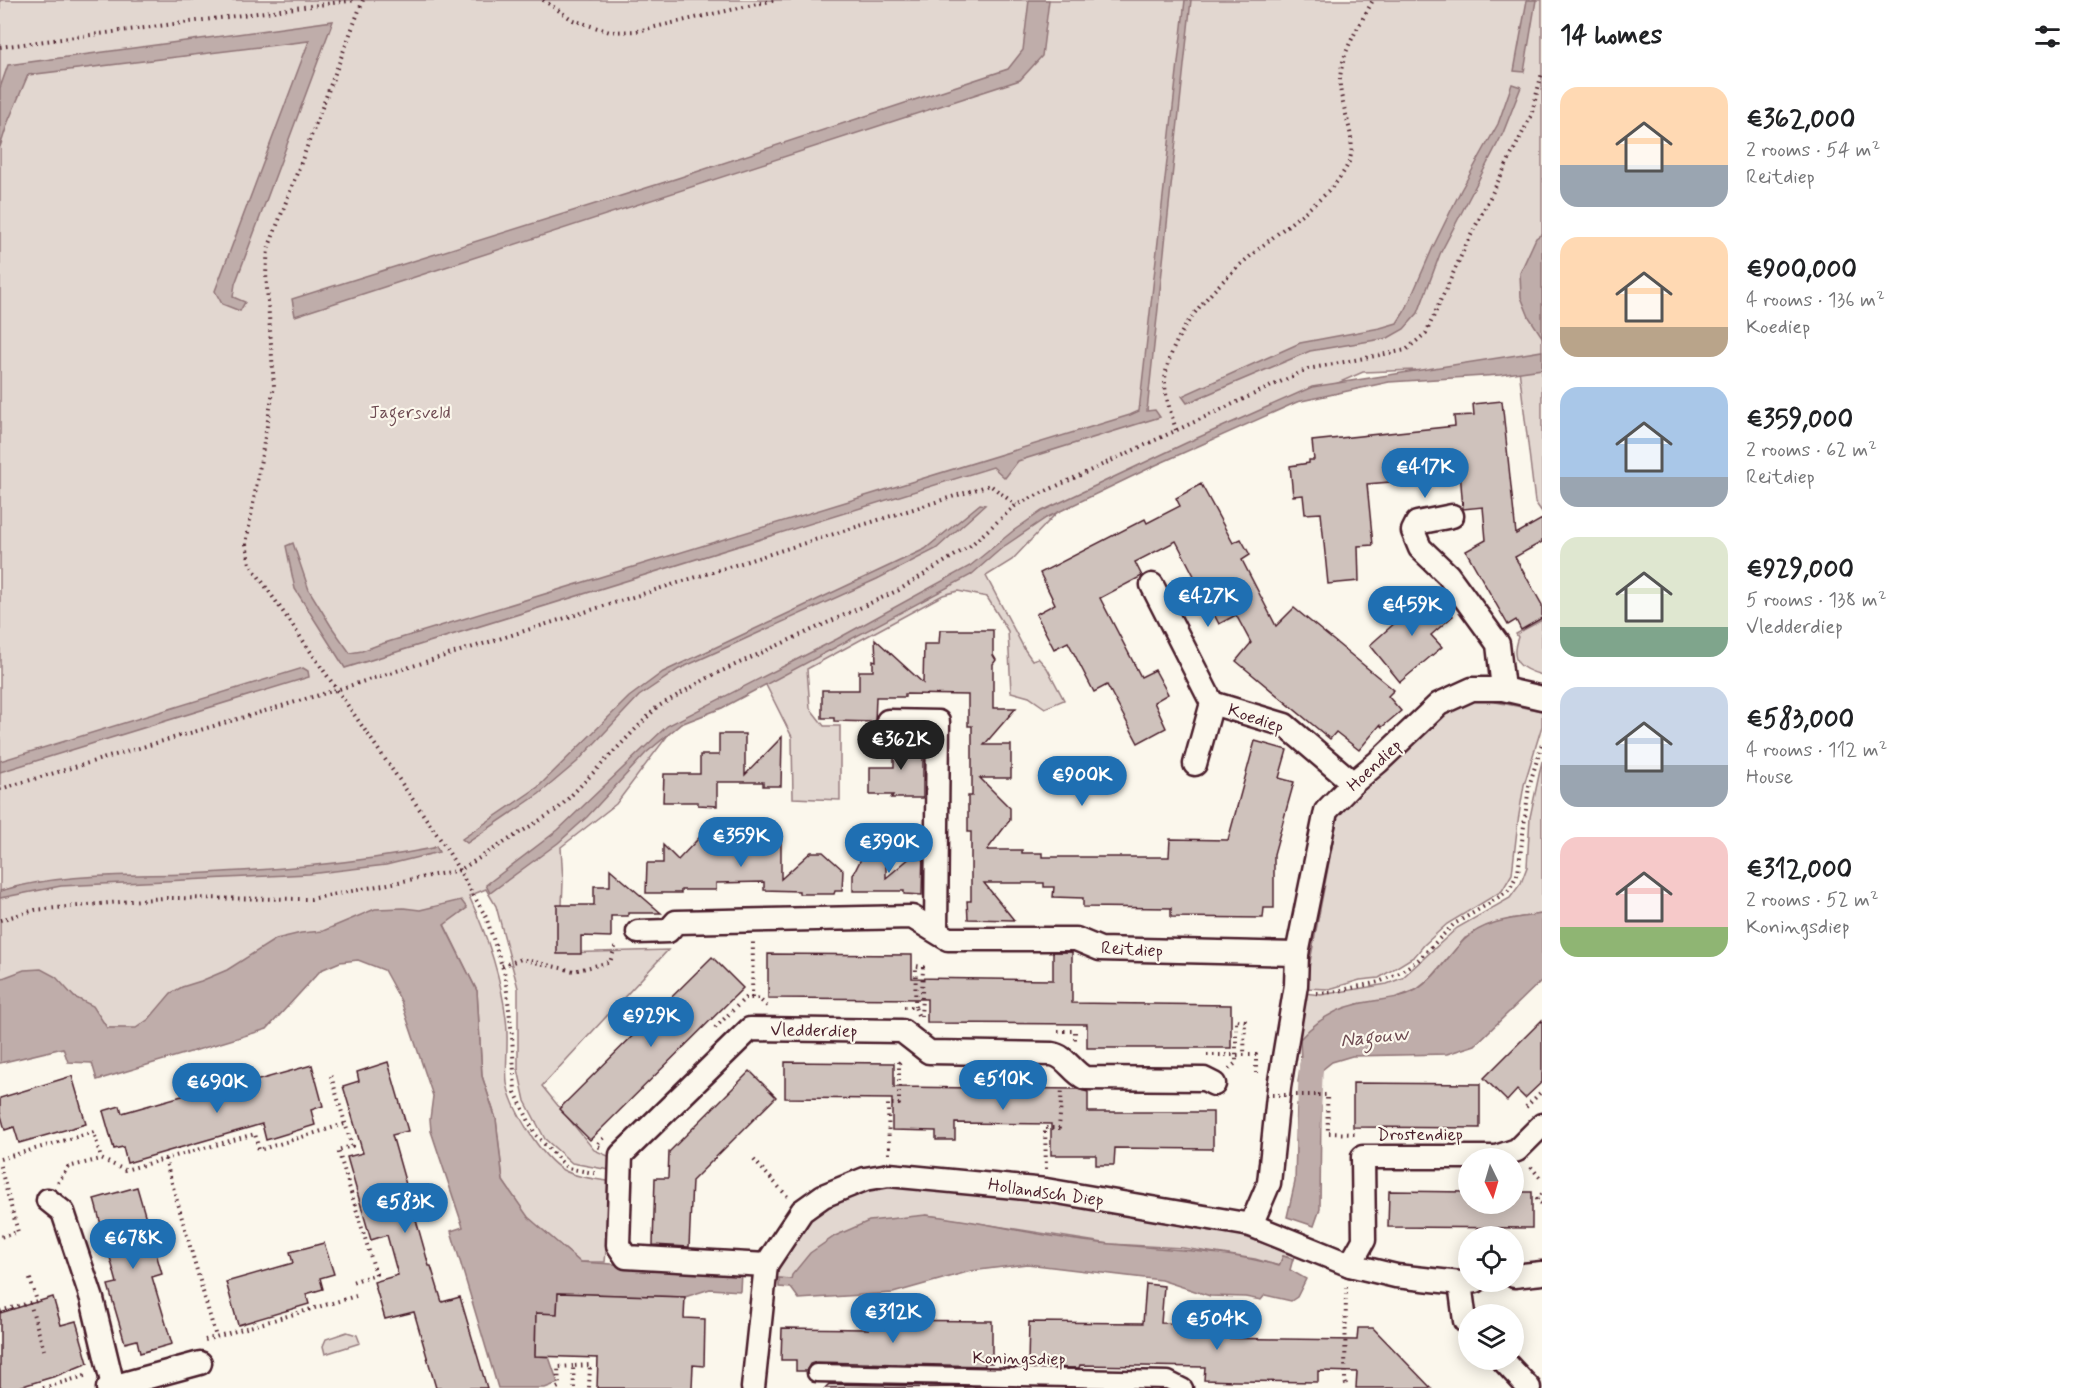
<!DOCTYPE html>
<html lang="en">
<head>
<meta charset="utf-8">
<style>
	body { margin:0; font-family:Mynerve,sans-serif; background:#f6f6f6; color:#202124; height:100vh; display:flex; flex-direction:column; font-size:22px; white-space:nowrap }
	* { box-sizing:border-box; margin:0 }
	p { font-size:20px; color:#757577 }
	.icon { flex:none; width:33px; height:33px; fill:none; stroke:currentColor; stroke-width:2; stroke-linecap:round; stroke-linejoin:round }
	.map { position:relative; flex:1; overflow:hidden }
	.side { display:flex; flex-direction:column; background:#fff; width:540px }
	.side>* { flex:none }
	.needle { width:39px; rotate:175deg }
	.controls { position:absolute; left:1458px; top:1148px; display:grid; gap:12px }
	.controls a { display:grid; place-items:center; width:66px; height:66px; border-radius:50%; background:#fff; box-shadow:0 3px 15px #0003; font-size:30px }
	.price { position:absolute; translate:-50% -51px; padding:0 14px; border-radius:21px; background:#1f6fb2; color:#fff; font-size:20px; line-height:39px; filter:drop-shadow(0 2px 3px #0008) }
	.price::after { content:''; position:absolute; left:50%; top:36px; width:18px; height:14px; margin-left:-9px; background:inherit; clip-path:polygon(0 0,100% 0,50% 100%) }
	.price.selected { background:#222; color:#fff }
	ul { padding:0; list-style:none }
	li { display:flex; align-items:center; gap:18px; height:150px; padding:0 18px }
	li span { display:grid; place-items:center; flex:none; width:168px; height:120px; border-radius:18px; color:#555 }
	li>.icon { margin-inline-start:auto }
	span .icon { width:72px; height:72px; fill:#fffc; stroke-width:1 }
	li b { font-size:26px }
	h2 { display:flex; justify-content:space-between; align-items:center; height:72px; padding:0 18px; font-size:26px }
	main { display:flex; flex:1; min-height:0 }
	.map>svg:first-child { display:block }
	.green { fill:#e2d7d0; stroke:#967b7e; stroke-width:1.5 }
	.water { fill:#bfadaa; stroke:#907477; stroke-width:1.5 }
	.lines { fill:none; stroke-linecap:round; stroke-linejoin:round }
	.canal { stroke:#bfadaa; stroke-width:24 }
	.building { fill:#cfc2bc; stroke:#4a1f2b; stroke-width:1.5 }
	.pedestrian-casing { stroke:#4a1f2b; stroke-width:21 }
	.minor-casing { stroke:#4a1f2b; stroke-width:27 }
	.path { stroke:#4a1f2b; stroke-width:4; stroke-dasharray:1.5 4.5; stroke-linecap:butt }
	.pedestrian { stroke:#fbf7ec; stroke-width:16 }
	.minor { stroke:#fbf7ec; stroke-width:22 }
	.path-bridge { stroke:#4a1f2b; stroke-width:4; stroke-dasharray:1.5 4.5; stroke-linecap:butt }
	.labels { text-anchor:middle; stroke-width:4.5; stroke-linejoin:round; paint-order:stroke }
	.park-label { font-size:18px; fill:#704d54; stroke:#fbf7ec }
	.street-label { font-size:18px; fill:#4a1f2b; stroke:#fbf7ec }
	.water-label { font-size:20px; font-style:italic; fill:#6d4a51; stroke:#fbf7ec }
</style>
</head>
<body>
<main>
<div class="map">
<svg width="1542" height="1388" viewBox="0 0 1542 1388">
	<rect width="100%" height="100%" fill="#fbf7ec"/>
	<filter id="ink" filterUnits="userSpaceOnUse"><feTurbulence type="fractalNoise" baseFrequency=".0167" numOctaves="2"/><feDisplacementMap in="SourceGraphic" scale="12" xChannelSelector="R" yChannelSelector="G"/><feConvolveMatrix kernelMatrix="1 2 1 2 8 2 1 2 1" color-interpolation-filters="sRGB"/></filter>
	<g filter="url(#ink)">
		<g class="green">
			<path d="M 0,0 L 1542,0 L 1542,512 L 1535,502 L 1519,369 L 1398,378 L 1416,370 L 1363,372 L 1067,502 L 1012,560 L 986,576 L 1025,650 L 1032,660 L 1038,658 L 1047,668 L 1064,700 L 1045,708 L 1029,697 L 1011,692 L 1008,631 L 987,597 L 958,591 L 943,595 L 807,669 L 810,708 L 824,726 L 840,726 L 840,800 L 793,798 L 792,737 L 763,679 L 674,727 L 616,804 L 561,847 L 563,882 L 560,953 L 668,950 L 542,1086 L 594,1150 L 613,1158 L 615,1171 L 572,1163 L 545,1139 L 525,1101 L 518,1069 L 518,988 L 496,906 L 486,889 L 469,896 C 487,935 501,976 506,1019 C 509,1040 505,1062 507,1083 C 511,1108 541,1157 563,1170 C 578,1178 596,1179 612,1182 L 605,1262 L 580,1262 L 528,1218 L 503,1181 L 496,1119 L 482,1076 L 477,991 L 444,924 L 467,908 L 162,1030 L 107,1028 L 93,1007 L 74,997 L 56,978 L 0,991 Z"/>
			<path d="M 1542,620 L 1542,675 C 1520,669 1509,662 1518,637 L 1516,634 Z"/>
			<polygon points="1480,699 1542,711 1542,726 1524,785 1518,821 1512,874 1502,891 1447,924 1424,945 1415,956 1379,978 1360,980 1329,989 1305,988 1338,815 1421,730 1455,704"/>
			<polygon points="1542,761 1542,914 1510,919 1465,938 1431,978 1416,990 1392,999 1357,1004 1300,1039 1304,993 1321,995 1387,984 1402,978 1457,928 1510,898 1521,883 1527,867 1530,817"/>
			<polygon points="902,1184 1118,1208 1218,1228 1295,1254 1293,1259 1283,1256 1279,1266 1255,1259 1183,1248 1110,1244 926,1215 791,1279 775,1278 787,1247 822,1204 872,1185"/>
			<polygon points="347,1332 357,1335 360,1343 325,1354 323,1346 326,1339"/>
		</g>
		<g class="water">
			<polygon points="1029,0 1049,0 1042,56 1020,80 295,316 292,299 678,178 1008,69 1023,50"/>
			<polygon points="1185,0 1191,0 1147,411 1155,410 1160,417 1018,461 1005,478 993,467 345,668 295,589 286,546 293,543 309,590 331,626 350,653 362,651 378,645 1130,415 1139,411"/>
			<polygon points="1527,0 1536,0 1524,72 1514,71"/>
			<polygon points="333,21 235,284 233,297 245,302 240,311 222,304 215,291 309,41 28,75 8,122 0,147 0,88 8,65"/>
			<polygon points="1512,84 1521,87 1503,133 1440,254 1418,313 1404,329 1388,338 1310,351 1187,403 1182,396 1300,343 1380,328 1397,323 1406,309 1433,247 1461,190 1498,124"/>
			<polygon points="1542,234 1542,337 1529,317 1521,297 1520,273 1536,238"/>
			<polygon points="1542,351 1542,369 1500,375 1389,382 1297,402 1156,465 1046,518 1003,547 971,575 722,708 681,724 646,753 587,817 558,843 490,893 486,885 558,830 667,726 837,639 970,566 1013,531 1042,511 1186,443 1312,387"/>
			<polygon points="980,504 985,505 936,549 877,579 679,669 639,696 577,762 539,794 467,843 462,839 538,787 629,697 663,672 925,549"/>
			<polygon points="303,668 308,671 309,677 0,772 0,761"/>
			<path d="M 436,846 L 439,852 L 386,865 L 309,874 L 61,886 L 0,898 L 0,891 C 60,873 125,876 187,874 C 270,870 352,864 433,848 Z"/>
			<polygon points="461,900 467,908 444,925 477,991 482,1076 496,1119 503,1181 528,1217 580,1262 741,1272 740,1291 710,1289 685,1297 558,1293 557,1314 536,1313 535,1356 549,1357 558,1383 545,1388 498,1388 451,1231 463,1227 431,1131 430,1119 433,1096 401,1001 384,970 358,960 340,962 321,970 267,1029 97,1080 92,1063 68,1062 63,1048 0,1063 0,979 24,970 41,969 56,977 74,997 93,1006 107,1028 136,1028 149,1019 171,993 182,987 201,981 227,970 276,939 301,933 323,931 375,909 404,908 420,910"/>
			<path d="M 1542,914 L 1542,980 L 1475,1045 L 1447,1054 L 1352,1056 L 1332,1062 L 1322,1070 L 1318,1087 L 1298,1082 L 1301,1061 L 1300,1039 C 1315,1022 1335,1009 1358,1004 C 1378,999 1398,1000 1416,990 C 1436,978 1448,956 1464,940 C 1484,920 1516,918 1542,914 Z"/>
			<polygon points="1306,1103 1321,1106 1320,1209 1314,1226 1287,1217 1295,1182 1297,1104"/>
			<path d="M 926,1215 C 988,1222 1049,1239 1111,1244 C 1168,1250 1224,1250 1279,1266 L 1283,1256 L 1293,1259 L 1290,1270 L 1306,1279 L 1297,1297 L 1291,1301 L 1265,1295 L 1261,1300 L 1245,1297 L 1210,1296 L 1161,1280 L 1027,1264 L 971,1271 L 893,1293 L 799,1299 L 791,1288 L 779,1287 L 779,1278 L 791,1279 L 792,1275 L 810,1253 L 835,1236 L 869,1221 Z"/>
		</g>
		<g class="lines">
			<polyline class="canal" points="1308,1137 1311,1066 1317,1053"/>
		</g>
		<g class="building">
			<polygon points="1502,401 1516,534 1542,519 1542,542 1515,557 1542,605 1542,618 1521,630 1516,620 1508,625 1466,551 1486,540 1483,507 1463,509 1459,459 1412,464 1414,480 1367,484 1373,545 1358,546 1359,581 1328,584 1321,513 1305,514 1303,495 1293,496 1290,466 1309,463 1309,460 1314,460 1312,441 1455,426 1454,416 1474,415 1473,404"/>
			<polygon points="1201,484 1233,543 1241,539 1250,555 1242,560 1276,626 1294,608 1394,690 1388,696 1401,711 1382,727 1380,725 1359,750 1336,732 1330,739 1236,661 1251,643 1236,615 1219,624 1176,541 1135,562 1142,576 1100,598 1141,677 1155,670 1168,694 1154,702 1166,728 1138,743 1107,685 1094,692 1068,642 1054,649 1036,614 1055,604 1040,573 1145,519 1147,523 1180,506 1176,498"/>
			<polygon points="1431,591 1453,616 1431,635 1442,647 1400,682 1370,645"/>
			<polygon points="940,630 993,630 993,655 996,660 993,664 993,708 1016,708 984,745 1011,745 1011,778 980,778 1010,808 1010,820 987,850 1022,850 1022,853 1042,853 1042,857 1169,857 1170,839 1228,840 1255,741 1287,750 1279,778 1294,782 1274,854 1274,908 1264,908 1263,918 1171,917 1171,908 1083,907 1083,898 1053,897 1054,887 1044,887 1044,883 984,883 1014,920 968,919 967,901 971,901 971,832 968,832 968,796 972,796 972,726 968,726 968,695 905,694 905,697 876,697 875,722 834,721 834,718 822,718 822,690 859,690 859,671 873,671 873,660 876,661 875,639 923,683 924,644 939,644"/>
			<polygon points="719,734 745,734 745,775 782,737 781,786 763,786 763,782 717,782 717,806 698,805 698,802 663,802 664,774 700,774 700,755 719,755"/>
			<polygon points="894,736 920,736 920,748 923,748 923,798 891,798 893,795 870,795 870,767 894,767"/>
			<polygon points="717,819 717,840 764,840 764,838 781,838 781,879 811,852 823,852 843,870 842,891 835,891 834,894 799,894 799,891 764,890 764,882 716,883 716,890 681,890 681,893 646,893 647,863 663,863 663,845 678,860"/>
			<polygon points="923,847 922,895 904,894 904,891 853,891 853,875 865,851 886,851 886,878"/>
			<polygon points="610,869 661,913 628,913 628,916 611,916 611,937 581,936 581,954 557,954 557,905 594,905 594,886 610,886"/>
			<polygon points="1053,952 1072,952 1072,1003 1231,1005 1231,1048 1087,1048 1087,1024 927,1023 927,999 768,998 768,954 912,955 912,978 1053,980"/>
			<polygon points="712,957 743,988 590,1140 559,1109"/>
			<polygon points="1542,1020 1542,1082 1525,1098 1517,1090 1507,1101 1484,1078"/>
			<polygon points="388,1062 408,1131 392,1135 429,1266 431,1266 442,1302 460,1297 487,1388 436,1388 414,1312 385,1319 374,1282 398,1275 387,1235 371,1240 368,1230 347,1157 363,1153 343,1086 359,1081 357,1072"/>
			<polygon points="785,1062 894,1063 894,1087 1077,1089 1088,1092 1088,1112 1213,1112 1213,1149 1115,1148 1114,1165 1096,1165 1096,1155 1051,1155 1051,1124 955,1123 955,1140 936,1140 936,1131 892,1130 892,1099 785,1098"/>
			<polygon points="312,1065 323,1106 311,1110 315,1125 266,1140 262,1124 127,1163 123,1147 114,1149 103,1111 120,1106 122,1113 189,1094 186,1084 203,1079 206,1088 240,1079 241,1085"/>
			<polygon points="750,1071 776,1097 692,1181 689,1247 653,1245 655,1178 668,1178 669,1152"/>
			<polygon points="72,1076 86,1124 19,1143 14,1127 5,1130 0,1112 0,1098"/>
			<polygon points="1353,1083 1480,1084 1480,1128 1353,1127"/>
			<polygon points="137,1187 162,1274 152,1277 172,1344 140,1353 137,1340 125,1343 108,1285 117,1283 94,1199"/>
			<polygon points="1389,1191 1468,1192 1468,1203 1514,1203 1514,1192 1532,1192 1532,1228 1388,1227"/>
			<polygon points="324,1243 334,1274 320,1278 323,1289 306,1294 309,1304 238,1325 226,1282 293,1263 290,1252"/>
			<polygon points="1146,1284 1164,1286 1161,1323 1209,1324 1209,1338 1357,1340 1358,1328 1373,1328 1431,1388 1356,1388 1357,1372 1318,1371 1318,1382 1234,1381 1204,1380 1205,1367 1080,1365 1079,1368 1035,1367 1035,1364 1028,1364 1029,1322 1143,1323"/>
			<polygon points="558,1293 685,1297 684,1318 705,1319 704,1366 693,1365 692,1388 597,1388 598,1358 535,1356 536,1313 557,1314"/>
			<polygon points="53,1297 61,1325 76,1321 88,1363 56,1376 16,1388 0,1388 0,1313"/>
			<polygon points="870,1320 992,1321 992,1363 985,1363 985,1366 816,1362 810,1364 806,1371 796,1371 796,1360 781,1360 782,1328 869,1329"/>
			<polygon points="829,1384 984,1387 825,1388"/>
		</g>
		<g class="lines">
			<defs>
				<polyline id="pedestrian" points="816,1373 1168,1380 1184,1388"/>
				<g id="minor">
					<polyline points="1152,585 1212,703 1195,764"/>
					<polyline points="1503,689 1542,698"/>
					<polyline points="1212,703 1285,725 1353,783"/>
					<polyline points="888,721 938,722 936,930"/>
					<polyline points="638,932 668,931 676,922 912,917 948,939 1076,939 1100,949 1297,954"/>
					<polyline points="48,1200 63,1212 92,1299 113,1386"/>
					<polyline points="1251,1225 1269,1183 1279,1087 1296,985 1297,954 1326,811 1353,783 1378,762 1439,704 1472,689 1503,689 1498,644 1448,575 1420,548 1413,531 1417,523 1452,516"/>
					<path d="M 766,1265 L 626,1257 L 618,1245 L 621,1155 L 750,1029 L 902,1031 L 929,1052 L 1052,1054 C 1066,1056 1072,1072 1085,1078 L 1204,1079 L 1214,1084"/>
					<polyline points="1350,1265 1364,1240 1363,1157 1496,1157 1517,1150 1542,1125"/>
					<polyline points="1514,1276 1542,1273"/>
					<polyline points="1460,1283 1465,1321 1468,1324"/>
					<polyline points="1502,1359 1529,1388"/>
					<polyline points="108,1388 200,1363"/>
					<polyline points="753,1388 766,1265 802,1211 823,1196 865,1179 889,1175 1046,1190 1251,1225 1350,1265 1396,1276 1460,1283 1476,1281"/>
				</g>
			</defs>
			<use href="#pedestrian" class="pedestrian-casing"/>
			<use href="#minor" class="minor-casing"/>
			<g class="path">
				<polyline points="363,0 268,249 266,274 274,386 246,544 250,564 445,846 486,917 505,975 512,1035 515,1092 535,1134 567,1168 599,1174"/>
				<polyline points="543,0 573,20 610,32 637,31 775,0"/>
				<polyline points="0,47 356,0"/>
				<path d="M 1176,430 C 1171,412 1162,391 1166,372 C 1178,311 1246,259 1292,222 C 1313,205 1336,189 1348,164 C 1360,139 1338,104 1340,79 C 1342,50 1360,25 1373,0"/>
				<polyline points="0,789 336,690 990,485 1016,505"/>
				<polyline points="0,920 35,910 163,898 311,899 460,870 558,809 657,707 713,675 899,590 970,546 1016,505 1308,369 1406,350 1426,333 1466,245 1531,116 1542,73"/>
				<polyline points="502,966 521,959 574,971 610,962 616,945"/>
				<polyline points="1317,993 1333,992 1379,982 1399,973 1418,960 1454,924 1490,903 1509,890 1518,873 1529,786 1542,744"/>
				<polyline points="752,998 753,942"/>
				<polyline points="904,1007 915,1007 918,1015"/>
				<polyline points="915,1007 916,966 923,967 921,1020"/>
				<polyline points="715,1028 745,998 758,998 767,1006"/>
				<polyline points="1058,1031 1075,1031 1075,1042"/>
				<polyline points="1207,1055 1256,1055 1256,1073"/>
				<polyline points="1229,1069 1236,1063 1236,1020 1245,1021 1244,1055"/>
				<polyline points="331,1076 352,1146 338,1150 376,1274 352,1282"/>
				<polyline points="1318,1095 1327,1095 1328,1133 1358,1134"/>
				<polyline points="1526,1107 1542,1091"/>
				<polyline points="600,1147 597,1146 599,1142 605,1136"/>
				<polyline points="889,1154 888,1104 899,1104 899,1063 902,1060"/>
				<polyline points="0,1159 94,1132 101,1159"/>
				<polyline points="165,1159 216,1337"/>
				<polyline points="754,1160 788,1197"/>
				<polyline points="0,1166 18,1232 0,1237"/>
				<polyline points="1531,1167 1542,1180"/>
				<polyline points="1046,1169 1045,1128 1059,1128 1062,1089"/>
				<polyline points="58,1183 68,1167 101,1159 125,1170 255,1134 259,1150 345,1124"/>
				<polyline points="1542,1194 1537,1199 1542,1204"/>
				<polyline points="1346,1287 1345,1381 1347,1388"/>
				<polyline points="30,1303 44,1350"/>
				<polyline points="0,1311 37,1301 29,1276"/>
				<polyline points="205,1340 356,1296"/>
				<polyline points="43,1388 88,1375"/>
				<polyline points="557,1388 559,1387 558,1367 573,1366"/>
				<polyline points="574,1388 573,1366 590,1365 589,1388"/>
			</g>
			<use href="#pedestrian" class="pedestrian"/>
			<use href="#minor" class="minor"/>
			<polyline class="path-bridge" points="1266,1095 1318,1095"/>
		</g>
	</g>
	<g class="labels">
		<g class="park-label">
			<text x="410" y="418">Jagersveld</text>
		</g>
		<g class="street-label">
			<text transform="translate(1256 718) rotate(19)" y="6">Koediep</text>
			<text transform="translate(1374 765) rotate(-43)" y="6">Hoendiep</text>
			<text transform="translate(1132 949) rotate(3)" y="6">Reitdiep</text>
			<text transform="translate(814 1030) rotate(1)" y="6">Vledderdiep</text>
			<text x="1420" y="1140">Drostendiep</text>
			<text transform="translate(1046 1192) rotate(8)" y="6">Hollandsch Diep</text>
			<text transform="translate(1019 1358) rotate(1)" y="6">Koningsdiep</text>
		</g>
		<g class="water-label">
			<text transform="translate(1374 1036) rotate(-6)" y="7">Nagouw</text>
		</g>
	</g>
</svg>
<div class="controls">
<a><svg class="needle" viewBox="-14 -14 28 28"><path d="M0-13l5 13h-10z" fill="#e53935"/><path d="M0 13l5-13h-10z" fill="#757577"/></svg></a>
<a><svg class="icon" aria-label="locate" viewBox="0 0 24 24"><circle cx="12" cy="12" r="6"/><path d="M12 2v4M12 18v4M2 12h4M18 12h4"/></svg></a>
<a><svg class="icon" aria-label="layers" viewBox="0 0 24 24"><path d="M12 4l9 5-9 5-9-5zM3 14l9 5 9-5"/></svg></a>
</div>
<b class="price" style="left:1425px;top:499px">€417K</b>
<b class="price" style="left:1208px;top:628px">€427K</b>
<b class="price" style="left:1412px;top:637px">€459K</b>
<b class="price selected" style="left:901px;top:771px">€362K</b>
<b class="price" style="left:1082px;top:807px">€900K</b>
<b class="price" style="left:741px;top:868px">€359K</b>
<b class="price" style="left:889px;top:874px">€390K</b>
<b class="price" style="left:651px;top:1048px">€929K</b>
<b class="price" style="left:1003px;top:1111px">€510K</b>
<b class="price" style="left:217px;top:1114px">€690K</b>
<b class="price" style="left:405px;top:1234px">€583K</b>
<b class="price" style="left:133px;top:1270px">€678K</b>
<b class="price" style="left:893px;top:1344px">€312K</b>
<b class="price" style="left:1217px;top:1351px">€504K</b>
</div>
<section class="side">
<h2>14 homes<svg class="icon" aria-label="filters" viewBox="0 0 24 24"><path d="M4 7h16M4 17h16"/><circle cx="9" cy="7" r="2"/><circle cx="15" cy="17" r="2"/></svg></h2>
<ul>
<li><span style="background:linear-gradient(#ffd9b3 65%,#9aa5b1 0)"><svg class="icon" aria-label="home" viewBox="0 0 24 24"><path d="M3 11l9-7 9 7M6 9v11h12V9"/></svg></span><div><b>€362,000</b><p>2 rooms · 54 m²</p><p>Reitdiep</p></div></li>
<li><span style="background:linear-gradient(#ffd9b3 75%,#b9a48a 0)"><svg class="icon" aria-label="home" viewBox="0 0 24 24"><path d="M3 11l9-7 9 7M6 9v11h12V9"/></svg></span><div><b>€900,000</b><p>4 rooms · 136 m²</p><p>Koediep</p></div></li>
<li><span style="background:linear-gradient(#a9c7e8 75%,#9aa5b1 0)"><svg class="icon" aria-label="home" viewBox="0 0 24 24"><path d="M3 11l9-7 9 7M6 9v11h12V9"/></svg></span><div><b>€359,000</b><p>2 rooms · 62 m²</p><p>Reitdiep</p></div></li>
<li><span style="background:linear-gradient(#dfe7d0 75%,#7fa58c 0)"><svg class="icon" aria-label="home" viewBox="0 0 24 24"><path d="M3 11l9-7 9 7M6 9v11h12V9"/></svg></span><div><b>€929,000</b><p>5 rooms · 138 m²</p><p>Vledderdiep</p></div></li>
<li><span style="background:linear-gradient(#c9d6e8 65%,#9aa5b1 0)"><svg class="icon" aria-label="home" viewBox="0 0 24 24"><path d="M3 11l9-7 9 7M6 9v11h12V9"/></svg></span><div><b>€583,000</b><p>4 rooms · 112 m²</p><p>House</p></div></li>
<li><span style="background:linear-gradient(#f6c9c9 75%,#8fb573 0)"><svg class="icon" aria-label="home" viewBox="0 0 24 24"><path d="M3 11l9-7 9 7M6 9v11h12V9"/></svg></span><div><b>€312,000</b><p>2 rooms · 52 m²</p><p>Koningsdiep</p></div></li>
</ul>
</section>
</main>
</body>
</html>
